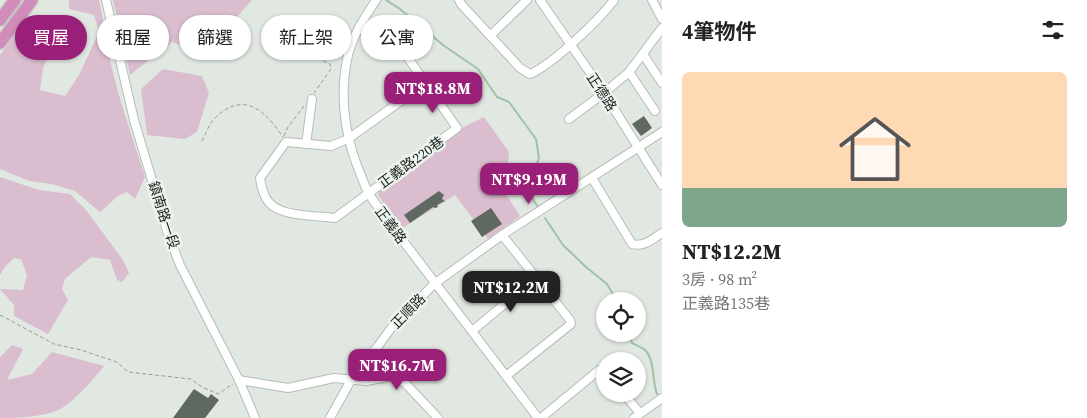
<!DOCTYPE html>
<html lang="zh-TW">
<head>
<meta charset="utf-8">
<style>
	body { margin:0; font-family:"Source Serif 4","Noto Sans TC",serif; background:#f2f2f2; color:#222; height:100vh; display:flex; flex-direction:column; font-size:19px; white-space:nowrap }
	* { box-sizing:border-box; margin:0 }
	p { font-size:16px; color:#767676 }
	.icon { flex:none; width:28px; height:28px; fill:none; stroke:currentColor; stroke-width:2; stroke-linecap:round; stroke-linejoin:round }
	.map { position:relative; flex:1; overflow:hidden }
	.drawer { display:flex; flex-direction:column; background:#fff; width:425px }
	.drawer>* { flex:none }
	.top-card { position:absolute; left:15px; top:15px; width:475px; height:45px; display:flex; gap:10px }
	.fabs { position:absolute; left:596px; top:292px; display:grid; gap:10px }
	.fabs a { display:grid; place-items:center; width:50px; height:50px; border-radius:50%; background:#fff; box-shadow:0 1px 4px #0004; font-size:25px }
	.price { position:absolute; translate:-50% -42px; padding:0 11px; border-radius:10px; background:#991f79; color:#fff; font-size:16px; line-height:32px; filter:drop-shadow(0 1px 2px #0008) }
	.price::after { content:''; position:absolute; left:50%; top:30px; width:15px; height:11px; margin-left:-8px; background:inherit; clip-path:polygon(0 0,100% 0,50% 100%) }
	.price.on { background:#222; color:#fff }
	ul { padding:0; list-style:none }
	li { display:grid; align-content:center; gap:10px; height:265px; padding:0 20px }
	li+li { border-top:1px solid #e0e0e0 }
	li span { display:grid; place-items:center; height:155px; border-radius:8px; color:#555 }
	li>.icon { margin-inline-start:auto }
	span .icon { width:90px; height:90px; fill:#fffc; stroke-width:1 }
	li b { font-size:21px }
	h2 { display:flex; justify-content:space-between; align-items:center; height:60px; padding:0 20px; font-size:21px }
	.tag { padding:0 18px; border-radius:22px; background:#fff; box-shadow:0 1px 4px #0004; font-size:18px; line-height:45px }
	.tag.on { background:#991f79; color:#fff }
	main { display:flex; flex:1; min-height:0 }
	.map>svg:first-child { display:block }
	.green { fill:#dabecf }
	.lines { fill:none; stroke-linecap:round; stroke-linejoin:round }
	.stream { stroke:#a0c2a8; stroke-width:2 }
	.building { fill:#606862 }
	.minor-casing { stroke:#b5bdb7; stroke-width:10 }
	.highway-casing { stroke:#c4c5c4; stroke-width:14 }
	.path { stroke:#959b96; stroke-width:1; stroke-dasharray:4 2.5; stroke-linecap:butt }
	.minor { stroke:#fff; stroke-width:8 }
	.highway { stroke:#d28cb9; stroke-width:11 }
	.labels { text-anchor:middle; stroke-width:5; stroke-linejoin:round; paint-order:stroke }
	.street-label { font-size:14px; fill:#1e211e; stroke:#edf5ef }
</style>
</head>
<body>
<main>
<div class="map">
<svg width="662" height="418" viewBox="0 0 662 418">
	<rect width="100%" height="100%" fill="#e0e8e1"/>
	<g class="green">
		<path d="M 69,0 L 99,0 C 103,16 104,32 108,49 C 116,93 132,135 145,177 L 135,199 L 127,192 L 118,196 L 100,212 L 75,191 L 52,184 L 29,181 L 0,169 L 0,55 L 25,22 L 50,53 L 43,68 L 40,90 L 65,96 L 79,75 L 99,32 L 94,15 L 69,9 Z"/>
		<polygon points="113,0 252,0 214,43 206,55 172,42 130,75"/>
		<polygon points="163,69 202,76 209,93 197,132 185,139 147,135 141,89"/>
		<polygon points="484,117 509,152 506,194 520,216 488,239 455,195 401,229 378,195 381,189 462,128"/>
		<polygon points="0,177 39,190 70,194 86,210 123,260 129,273 122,282 117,280 110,260 91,257 65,279 62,289 68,300 48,334 14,316 14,305 0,289 23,290 27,275 21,259 14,258 5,267 0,275"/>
		<path d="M 12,345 L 23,349 L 7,380 L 32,374 L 52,352 L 104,366 C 92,381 78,397 62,408 C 49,417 16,418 0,418 L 0,357 Z"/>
	</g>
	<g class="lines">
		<g class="stream">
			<polyline points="386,0 400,9 443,45 478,69 497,97 509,102 536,139 539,158 531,178 531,196 539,209"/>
			<polyline points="545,218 563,245 586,267 607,284 617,301"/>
			<path d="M 629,334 L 632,343 C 636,345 643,348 646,351 C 655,362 652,381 657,394"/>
		</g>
	</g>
	<g class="building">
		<polygon points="644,116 652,128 641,136 632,124"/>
		<polygon points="439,191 444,195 442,199 445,201 437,205 438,207 435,208 433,207 410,223 404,215"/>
		<polygon points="491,208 502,224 482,237 471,221"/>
		<polygon points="194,389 208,398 211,394 219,400 205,418 173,418"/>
	</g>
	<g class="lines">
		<defs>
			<g id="minor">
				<polyline points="106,0 134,120 168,234 180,265 239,380 255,418"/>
				<path d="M 376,0 C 365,17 353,35 348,55 C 339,95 345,136 360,173 C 363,180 365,187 369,194 C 376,205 384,215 391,225 L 538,418"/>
				<path d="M 459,0 L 461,4 L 520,68 L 530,74 C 552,65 599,20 614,0"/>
				<polyline points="540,0 604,93 662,185"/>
				<polyline points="652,0 662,19"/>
				<path d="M 359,27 L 399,45 L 457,128 L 335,218 C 318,216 285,216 273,206 C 265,201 261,187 260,178 L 286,142 L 331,146 L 348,139 L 426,83"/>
				<polyline points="491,35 527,0"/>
				<polyline points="643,54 662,83"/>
				<polyline points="629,72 655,111"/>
				<polyline points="569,119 604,93 629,72 662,28"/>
				<polyline points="306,144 312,99"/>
				<path d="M 592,178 L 632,244 C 645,247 652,239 662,233"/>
				<polyline points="502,235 570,320 571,324 506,376"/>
				<polyline points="472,331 536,278"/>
				<polyline points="239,380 288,388 334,378 366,381 393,376 405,383 438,418"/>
				<polyline points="624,394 640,413"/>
				<polyline points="330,418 351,380 378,346 392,327 434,284 502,235 662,132"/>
				<polyline points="541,418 599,370 605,372"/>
				<polyline points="634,418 662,398"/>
			</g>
			<g id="highway">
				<polyline points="0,20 15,0"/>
				<polyline points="0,43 32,0"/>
			</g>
		</defs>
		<use href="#minor" class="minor-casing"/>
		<use href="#highway" class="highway-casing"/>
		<g class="path">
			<polyline points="292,37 323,61 330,64 331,69 314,93"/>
			<polyline points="284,136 288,127 304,106"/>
			<path d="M 202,141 C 206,133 210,122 216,117 C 245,90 266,112 283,137"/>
			<polyline points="0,315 54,344 81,350 117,362 128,372 191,379 202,387 218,394 233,384"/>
		</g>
		<use href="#minor" class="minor"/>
		<use href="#highway" class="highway"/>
	</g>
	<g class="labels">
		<g class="street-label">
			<text transform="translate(602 92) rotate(57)" y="5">正德路</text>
			<text transform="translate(411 162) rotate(-36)" y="5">正義路220巷</text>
			<text transform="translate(164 215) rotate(72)" y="5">鎮南路一段</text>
			<text transform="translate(391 225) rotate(54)" y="5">正義路</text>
			<text transform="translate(408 311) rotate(-46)" y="5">正順路</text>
		</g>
	</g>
</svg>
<div class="fabs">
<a><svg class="icon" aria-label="locate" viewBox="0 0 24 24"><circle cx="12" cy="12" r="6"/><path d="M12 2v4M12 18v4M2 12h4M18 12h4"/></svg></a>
<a><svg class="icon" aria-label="layers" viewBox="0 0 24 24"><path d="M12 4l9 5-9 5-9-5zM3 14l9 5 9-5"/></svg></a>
</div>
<b class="price" style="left:433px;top:114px">NT$18.8M</b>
<b class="price" style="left:529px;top:205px">NT$9.19M</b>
<b class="price on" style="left:511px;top:313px">NT$12.2M</b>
<b class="price" style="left:397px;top:391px">NT$16.7M</b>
<div class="top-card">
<a class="tag on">買屋</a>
<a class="tag">租屋</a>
<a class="tag">篩選</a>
<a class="tag">新上架</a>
<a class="tag">公寓</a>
</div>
</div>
<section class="drawer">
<h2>4筆物件<svg class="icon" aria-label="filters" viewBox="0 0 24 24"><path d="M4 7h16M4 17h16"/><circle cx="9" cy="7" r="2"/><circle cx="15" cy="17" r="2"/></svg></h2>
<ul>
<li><span style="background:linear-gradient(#ffd9b3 75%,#7fa58c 0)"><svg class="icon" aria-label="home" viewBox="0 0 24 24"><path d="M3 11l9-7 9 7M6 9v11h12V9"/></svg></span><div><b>NT$12.2M</b><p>3房 · 98 m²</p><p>正義路135巷</p></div></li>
</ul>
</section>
</main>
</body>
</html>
